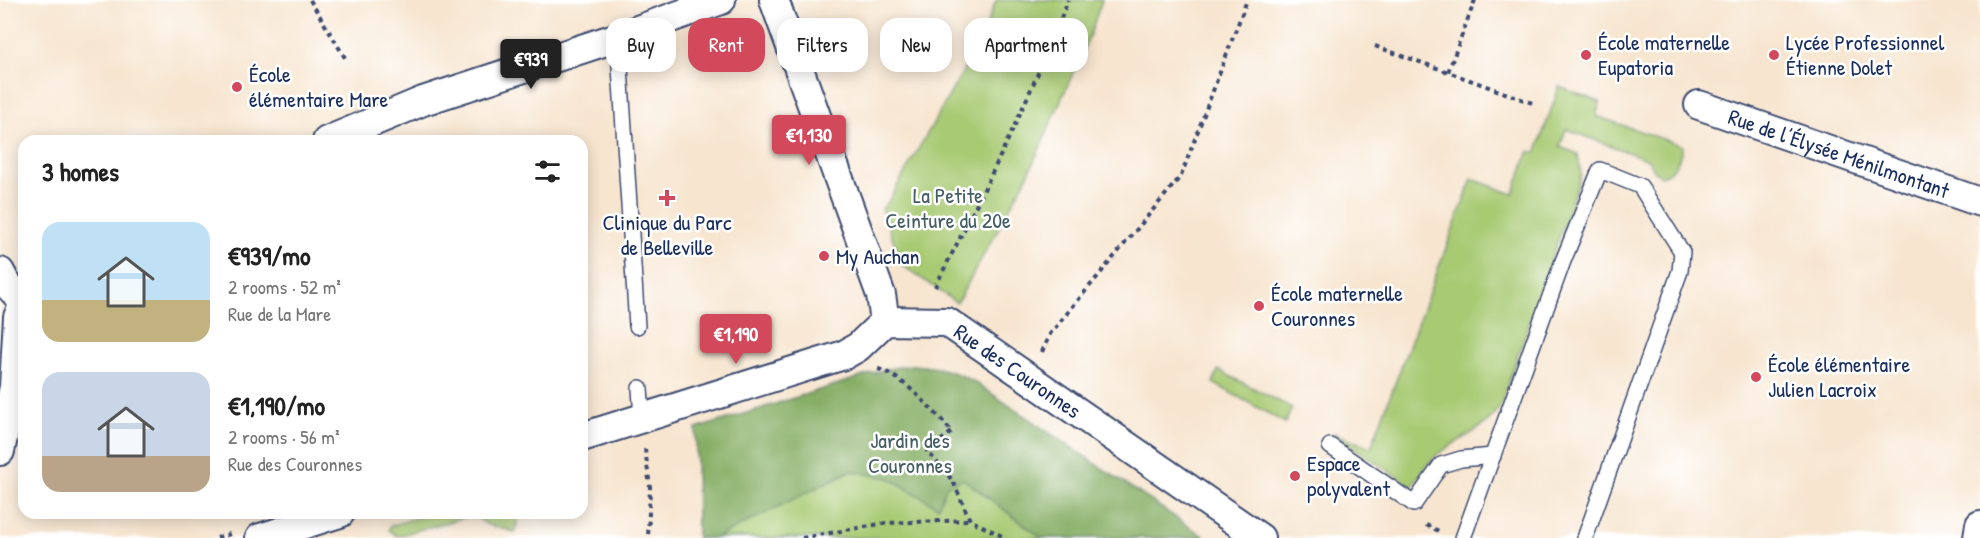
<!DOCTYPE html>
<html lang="en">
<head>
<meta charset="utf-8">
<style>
	body { margin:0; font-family:"Patrick Hand",sans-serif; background:#f6f6f6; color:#222; height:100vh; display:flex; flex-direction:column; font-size:22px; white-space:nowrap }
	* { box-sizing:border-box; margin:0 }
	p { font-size:20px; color:#767676 }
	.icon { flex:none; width:33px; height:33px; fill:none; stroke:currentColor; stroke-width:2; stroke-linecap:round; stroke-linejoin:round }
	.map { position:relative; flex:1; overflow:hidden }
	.panel { position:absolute; left:18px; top:135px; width:570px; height:384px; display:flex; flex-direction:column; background:#fff; border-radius:18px; box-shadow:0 3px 15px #0003 }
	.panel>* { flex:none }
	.banner { position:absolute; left:606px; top:18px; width:570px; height:54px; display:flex; gap:12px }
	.price { position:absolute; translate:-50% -51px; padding:0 14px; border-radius:6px; background:#d1495b; color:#fff; font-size:20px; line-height:39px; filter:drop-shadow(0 2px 3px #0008) }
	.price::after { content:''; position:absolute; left:50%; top:36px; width:18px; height:14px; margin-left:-9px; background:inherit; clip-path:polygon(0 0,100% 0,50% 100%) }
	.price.current { background:#222; color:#fff }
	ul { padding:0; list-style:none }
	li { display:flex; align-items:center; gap:18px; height:150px; padding:0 24px }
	li span { display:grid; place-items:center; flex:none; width:168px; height:120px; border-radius:18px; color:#555 }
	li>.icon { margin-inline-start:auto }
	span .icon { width:72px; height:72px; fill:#fffc; stroke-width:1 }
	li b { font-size:26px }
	h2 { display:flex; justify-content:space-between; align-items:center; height:72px; padding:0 24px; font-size:26px }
	.pill { padding:0 21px; border-radius:18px; background:#fff; box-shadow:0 3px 15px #0003; font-size:21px; line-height:54px }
	.pill.current { background:#d1495b; color:#fff }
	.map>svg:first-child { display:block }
	.green { fill:#a8ca73; stroke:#627c68; stroke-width:1.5 }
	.forest { fill:#86ae65; stroke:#506e62; stroke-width:1.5 }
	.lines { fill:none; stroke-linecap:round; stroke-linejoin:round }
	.lane-casing { stroke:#3c4a6f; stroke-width:18 }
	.street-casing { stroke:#3c4a6f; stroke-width:32 }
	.path { stroke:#3c4a6f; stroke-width:4; stroke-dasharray:4.5 4.5; stroke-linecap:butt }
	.lane { stroke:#fff; stroke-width:15 }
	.street { stroke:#fff; stroke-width:28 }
	.poi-dot { fill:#d1495b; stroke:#fff; stroke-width:2 }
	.labels { text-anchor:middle; stroke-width:5; stroke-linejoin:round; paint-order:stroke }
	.poi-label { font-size:22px; fill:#1b2f5e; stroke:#fff; text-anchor:start }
	.street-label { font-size:22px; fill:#1b2f5e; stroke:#fff }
	.park-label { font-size:22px; fill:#455e64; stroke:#fff }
</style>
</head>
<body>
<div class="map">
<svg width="1980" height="538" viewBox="0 0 1980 538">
	<rect width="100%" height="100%" fill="#fff"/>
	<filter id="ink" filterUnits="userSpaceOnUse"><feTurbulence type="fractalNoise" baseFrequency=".0167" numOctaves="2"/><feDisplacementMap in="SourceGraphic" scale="12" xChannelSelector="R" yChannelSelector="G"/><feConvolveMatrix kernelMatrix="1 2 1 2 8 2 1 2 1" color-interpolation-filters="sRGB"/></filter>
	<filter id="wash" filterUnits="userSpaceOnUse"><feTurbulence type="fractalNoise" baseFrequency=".008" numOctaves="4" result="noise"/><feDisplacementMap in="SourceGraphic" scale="24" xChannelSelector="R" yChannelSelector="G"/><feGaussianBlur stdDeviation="1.35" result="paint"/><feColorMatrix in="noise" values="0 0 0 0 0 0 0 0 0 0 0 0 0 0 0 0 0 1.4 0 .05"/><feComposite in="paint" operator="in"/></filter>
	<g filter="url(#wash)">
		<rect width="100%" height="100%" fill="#f7e5cf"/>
		<g class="green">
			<polygon points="996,0 1102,0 1091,32 1028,175 957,303 902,265 882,209 888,202 982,38"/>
			<path d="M 1559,87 L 1600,102 L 1596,116 L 1683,146 C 1679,160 1676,171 1661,176 L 1654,171 L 1649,160 L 1566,129 L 1560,147 L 1578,154 L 1581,175 L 1499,409 C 1483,430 1463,437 1442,451 C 1429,460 1421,473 1412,487 L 1332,433 L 1371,447 L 1472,179 L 1513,194 L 1529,151 L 1536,153 Z"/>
			<path d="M 912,365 C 937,367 953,370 974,382 L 1206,538 L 697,538 L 696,429 L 883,370 Z"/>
			<polygon points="1218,370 1292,408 1285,423 1213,383"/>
			<polygon points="431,513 519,513 515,532 486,524 473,515 397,536 389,530 390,526"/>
		</g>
		<path class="forest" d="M 912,365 C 937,367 953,370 974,382 L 1206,538 L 1042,538 L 963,479 L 947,485 L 938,507 L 889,478 L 850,471 L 716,538 L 697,538 L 696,429 L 883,370 Z"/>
	</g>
	<g filter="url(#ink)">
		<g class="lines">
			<defs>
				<g id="lane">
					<polyline points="618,37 637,326"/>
					<polyline points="640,388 642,419"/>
					<polyline points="1330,446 1414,504 1441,465 1461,459 1493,456"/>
					<polyline points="1463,538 1563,261 1600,170 1640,186 1682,252 1680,271 1585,538"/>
				</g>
				<g id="street">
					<polyline points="774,0 881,295 885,321"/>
					<path id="s1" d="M 1699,105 L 1980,202"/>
					<polyline points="327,141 423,101 618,37 721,0"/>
					<polyline points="0,272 6,283 24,302"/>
					<path id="s2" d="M 582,437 L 844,355 L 858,347 L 885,321 L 947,322 L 1260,538"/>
					<polyline points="0,451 14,387 18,317 24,303"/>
					<polyline points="260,538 340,513"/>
					<polyline points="1978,538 1980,525"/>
				</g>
			</defs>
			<use href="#lane" class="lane-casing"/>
			<use href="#street" class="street-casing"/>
			<g class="path">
				<polyline points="310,0 347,61"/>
				<polyline points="1475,0 1448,72 1535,104"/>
				<polyline points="1375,46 1448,72"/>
				<path d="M 935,287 C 983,193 1030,99 1068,0"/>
				<polyline points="1042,352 1050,334 1181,176 1247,0"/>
				<path d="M 878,369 C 902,375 936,413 952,432 L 927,451 L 953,481 L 970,520 L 1006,538"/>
				<polyline points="645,449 650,487 648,538"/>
				<polyline points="1426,525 1441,532"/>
				<polyline points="217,538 233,533"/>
				<polyline points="802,538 886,523 970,520"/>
			</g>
			<use href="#lane" class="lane"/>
			<use href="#street" class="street"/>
		</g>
	</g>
	<g class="poi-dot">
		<circle cx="1586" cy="55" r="6"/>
		<circle cx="1774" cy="55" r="6"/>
		<circle cx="237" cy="87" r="6"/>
		<path d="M664 189h6v6h6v6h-6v6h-6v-6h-6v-6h6z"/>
		<circle cx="824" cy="256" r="6"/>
		<circle cx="1259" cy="306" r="6"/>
		<circle cx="1756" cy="377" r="6"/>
		<circle cx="1295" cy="476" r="6"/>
	</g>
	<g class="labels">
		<g class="poi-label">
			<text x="1598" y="50">École maternelle<tspan x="1598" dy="25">Eupatoria</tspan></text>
			<text x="1786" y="50">Lycée Professionnel<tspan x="1786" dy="25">Étienne Dolet</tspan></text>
			<text x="249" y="82">École<tspan x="249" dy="25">élémentaire Mare</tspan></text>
			<text x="667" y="230" text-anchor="middle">Clinique du Parc<tspan x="667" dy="25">de Belleville</tspan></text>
			<text x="836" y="264">My Auchan</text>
			<text x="1271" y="301">École maternelle<tspan x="1271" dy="25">Couronnes</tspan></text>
			<text x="1768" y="372">École élémentaire<tspan x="1768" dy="25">Julien Lacroix</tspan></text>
			<text x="1307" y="471">Espace<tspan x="1307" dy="25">polyvalent</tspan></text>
		</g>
		<g class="street-label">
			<text dy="8" stroke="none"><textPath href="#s1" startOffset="148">Rue de l’Élysée Ménilmontant</textPath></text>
			<text dy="8" stroke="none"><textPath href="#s2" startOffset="476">Rue des Couronnes</textPath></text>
		</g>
		<g class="park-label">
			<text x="948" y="203">La Petite<tspan x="948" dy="25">Ceinture du 20e</tspan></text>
			<text x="910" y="448">Jardin des<tspan x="910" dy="25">Couronnes</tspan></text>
		</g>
	</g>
</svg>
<b class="price current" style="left:531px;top:90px">€939</b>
<b class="price" style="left:809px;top:166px">€1,130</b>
<b class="price" style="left:736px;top:365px">€1,190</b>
<div class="banner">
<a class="pill">Buy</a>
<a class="pill current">Rent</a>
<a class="pill">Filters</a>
<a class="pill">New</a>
<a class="pill">Apartment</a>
</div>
<section class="panel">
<h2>3 homes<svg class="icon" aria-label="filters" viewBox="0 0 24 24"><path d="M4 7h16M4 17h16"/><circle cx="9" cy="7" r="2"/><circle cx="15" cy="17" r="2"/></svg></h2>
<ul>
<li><span style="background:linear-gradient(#bfe0f5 65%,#c2b280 0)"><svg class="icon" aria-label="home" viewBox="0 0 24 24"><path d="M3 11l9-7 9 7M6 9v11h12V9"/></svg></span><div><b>€939/mo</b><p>2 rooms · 52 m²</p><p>Rue de la Mare</p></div></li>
<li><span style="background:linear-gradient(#c9d6e8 70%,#b9a48a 0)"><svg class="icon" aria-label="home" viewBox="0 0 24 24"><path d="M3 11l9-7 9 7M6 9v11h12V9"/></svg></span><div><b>€1,190/mo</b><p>2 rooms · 56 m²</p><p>Rue des Couronnes</p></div></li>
</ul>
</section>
</div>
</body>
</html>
